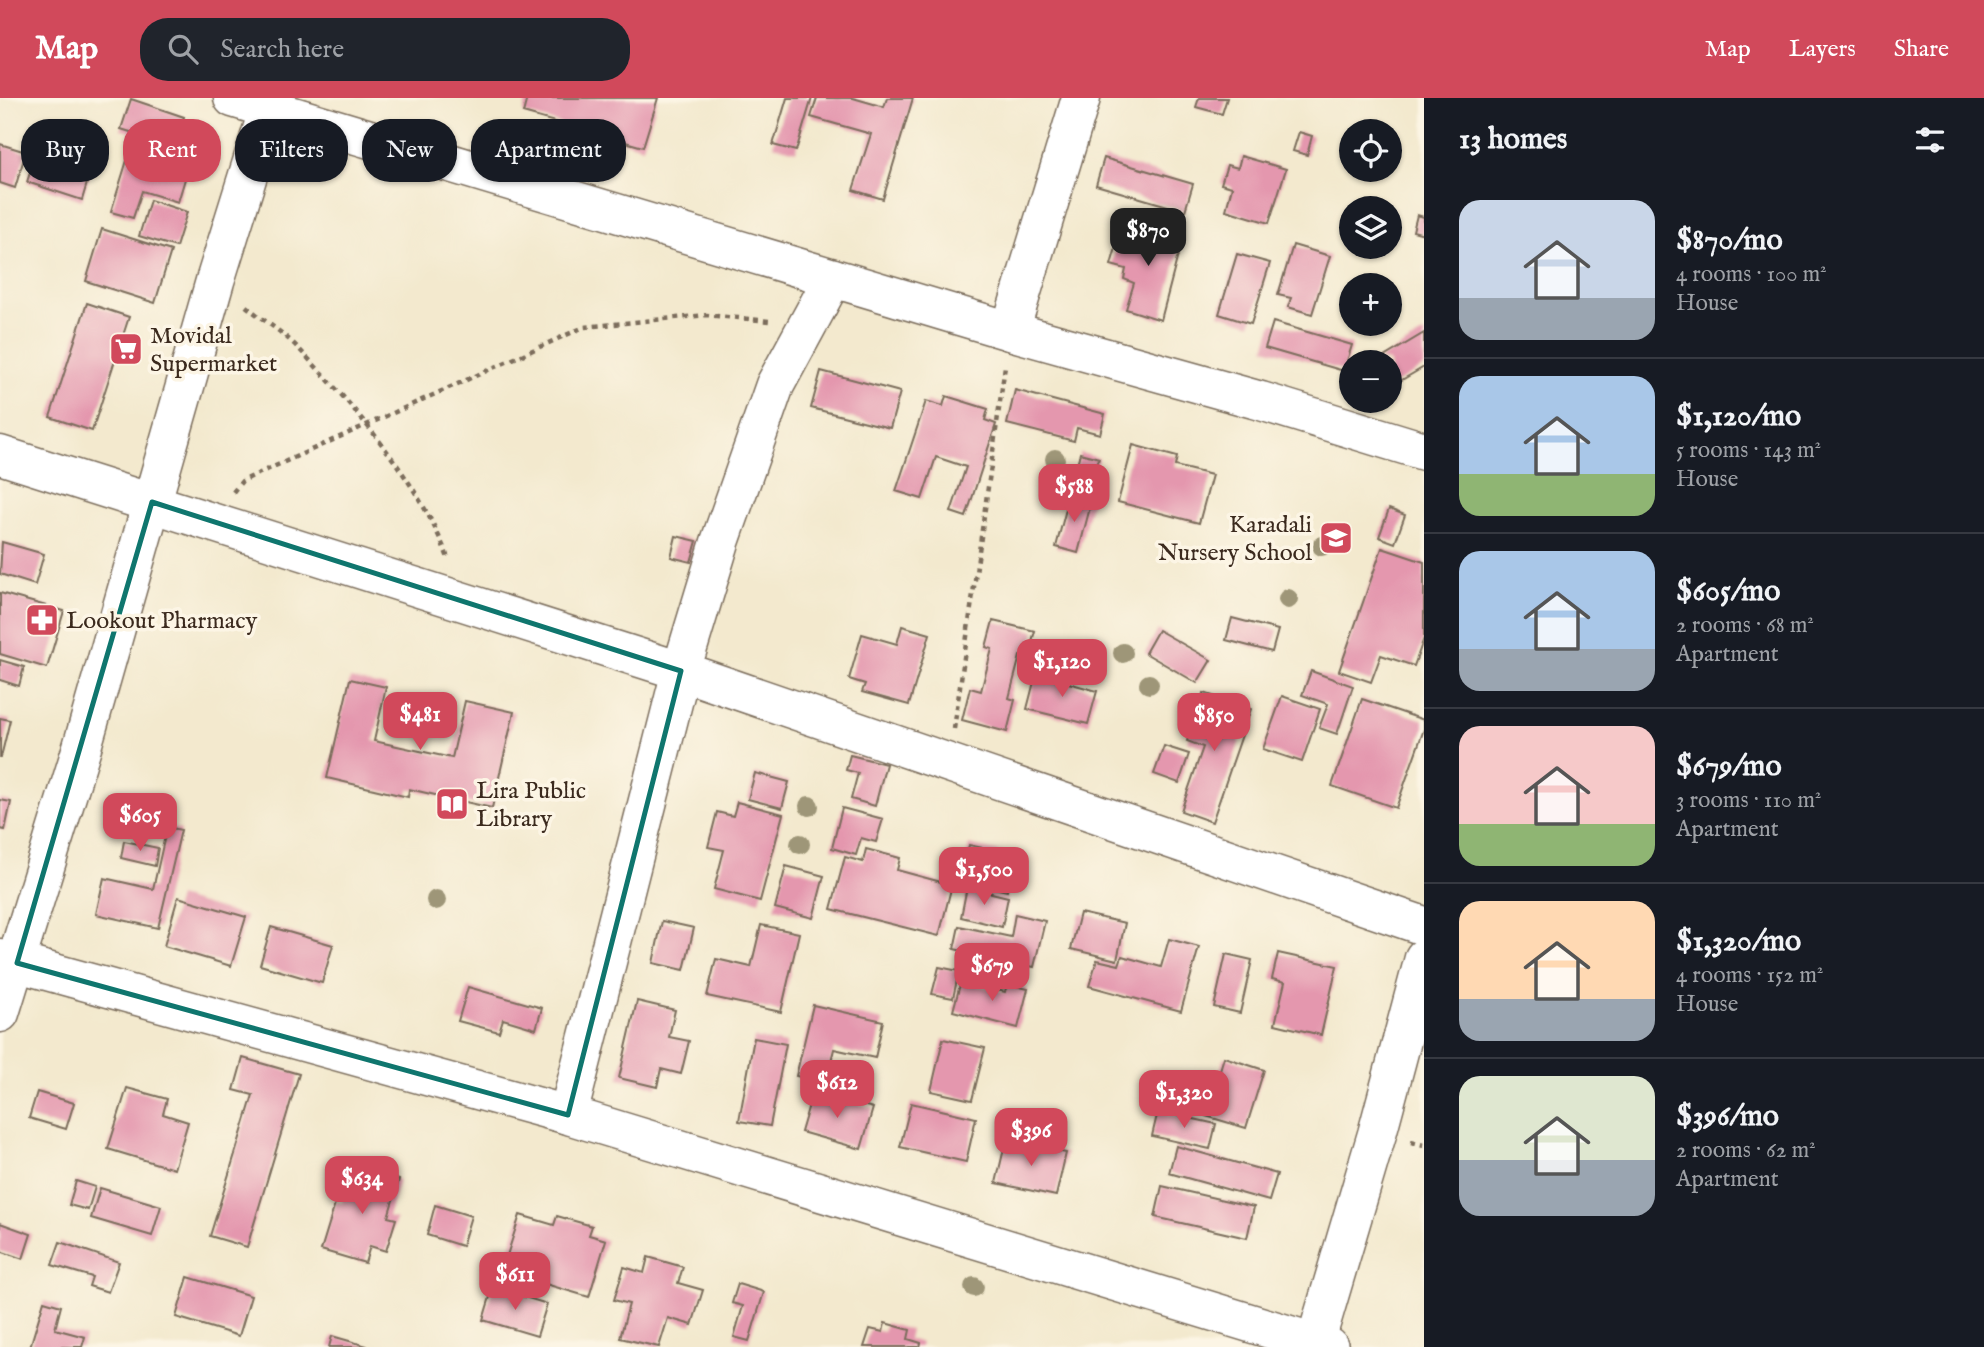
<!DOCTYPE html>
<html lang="en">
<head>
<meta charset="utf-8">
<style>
	body { margin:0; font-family:"IM FELL English",serif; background:#20242c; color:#f1f3f6; height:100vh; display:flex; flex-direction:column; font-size:26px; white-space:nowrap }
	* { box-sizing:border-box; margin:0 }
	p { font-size:23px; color:#9ea1a6 }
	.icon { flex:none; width:38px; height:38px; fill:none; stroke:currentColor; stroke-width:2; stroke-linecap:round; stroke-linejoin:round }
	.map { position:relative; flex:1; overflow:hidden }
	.panel { display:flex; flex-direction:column; background:#171b24; width:560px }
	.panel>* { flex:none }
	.banner { position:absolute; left:21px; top:21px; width:665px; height:63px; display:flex; gap:14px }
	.fabs { position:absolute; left:1339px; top:21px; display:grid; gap:14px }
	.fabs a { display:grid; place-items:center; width:63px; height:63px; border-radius:50%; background:#171b24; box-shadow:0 2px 5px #0004; font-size:35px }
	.price { position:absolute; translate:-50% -60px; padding:0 16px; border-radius:14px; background:#d1495b; color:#fff; font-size:23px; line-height:46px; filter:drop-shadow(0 2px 4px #0008) }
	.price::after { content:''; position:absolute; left:50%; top:42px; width:21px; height:16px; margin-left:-10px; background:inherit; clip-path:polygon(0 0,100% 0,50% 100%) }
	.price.current { background:#222; color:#fff }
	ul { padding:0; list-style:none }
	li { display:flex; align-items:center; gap:21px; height:175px; padding:0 35px }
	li+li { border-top:2px solid #363941 }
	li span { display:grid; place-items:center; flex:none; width:196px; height:140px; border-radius:21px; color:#555 }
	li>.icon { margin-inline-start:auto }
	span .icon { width:84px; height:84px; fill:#fffc; stroke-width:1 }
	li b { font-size:30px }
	h2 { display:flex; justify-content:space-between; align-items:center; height:84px; padding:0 35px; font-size:30px }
	.tag { padding:0 24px; border-radius:28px; background:#171b24; box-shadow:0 2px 5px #0004; font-size:24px; line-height:63px }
	.tag.current { background:#d1495b; color:#fff }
	header { display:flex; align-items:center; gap:42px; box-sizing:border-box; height:98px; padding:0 35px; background:#d1495b; color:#fff }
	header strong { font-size:33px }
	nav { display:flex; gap:38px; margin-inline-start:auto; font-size:24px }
	.search { width:490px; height:63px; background:#20242c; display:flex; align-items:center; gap:18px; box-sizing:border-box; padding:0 24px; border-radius:28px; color:#9ea1a6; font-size:26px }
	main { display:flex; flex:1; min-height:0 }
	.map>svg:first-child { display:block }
	.building { fill:#e497ae }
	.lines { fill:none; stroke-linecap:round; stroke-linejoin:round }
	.street-casing { stroke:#7b6d5c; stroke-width:41 }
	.path { stroke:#7b6d5c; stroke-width:4.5; stroke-dasharray:5 5; stroke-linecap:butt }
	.street { stroke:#fff; stroke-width:38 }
	.tree { fill:#9e9678 }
	.marked { fill:none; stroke:#0f766e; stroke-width:5; stroke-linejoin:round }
	.labels { text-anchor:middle; stroke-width:7; stroke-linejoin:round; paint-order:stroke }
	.poi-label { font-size:24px; fill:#3b2a1e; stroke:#fcf5e5; text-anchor:start }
</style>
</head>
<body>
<header>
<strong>Map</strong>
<div class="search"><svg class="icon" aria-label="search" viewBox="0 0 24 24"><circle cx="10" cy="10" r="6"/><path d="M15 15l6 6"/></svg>Search here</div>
<nav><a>Map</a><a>Layers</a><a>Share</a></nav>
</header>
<main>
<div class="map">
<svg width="1424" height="1249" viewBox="0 0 1424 1249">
	<rect width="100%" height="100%" fill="#fcf5e5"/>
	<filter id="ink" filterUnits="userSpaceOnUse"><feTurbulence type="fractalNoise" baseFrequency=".0143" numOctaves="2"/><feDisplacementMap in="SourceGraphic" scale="14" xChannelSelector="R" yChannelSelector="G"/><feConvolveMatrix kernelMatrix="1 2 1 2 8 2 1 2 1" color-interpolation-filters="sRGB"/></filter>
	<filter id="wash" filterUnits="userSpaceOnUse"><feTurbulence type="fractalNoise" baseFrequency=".00686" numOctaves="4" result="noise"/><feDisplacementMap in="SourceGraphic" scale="28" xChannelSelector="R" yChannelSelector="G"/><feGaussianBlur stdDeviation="1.57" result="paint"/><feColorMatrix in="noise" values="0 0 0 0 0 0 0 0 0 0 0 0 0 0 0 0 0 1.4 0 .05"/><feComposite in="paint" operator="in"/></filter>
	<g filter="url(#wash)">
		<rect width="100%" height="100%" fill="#f3e9ce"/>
		<g id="blocks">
			<g class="building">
				<polygon points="527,0 658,0 643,49 523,15"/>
				<polygon points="787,0 812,0 796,53 773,47"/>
				<polygon points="817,0 853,0 884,9 887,0 913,0 883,101 853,92 871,36 811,19"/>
				<polygon points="1199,0 1227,0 1222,16 1196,9"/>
				<polygon points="131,1 184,19 175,48 121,31"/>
				<polygon points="1299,34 1312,38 1307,57 1293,53"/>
				<polygon points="133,43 191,61 178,104 142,93 133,120 111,114"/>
				<polygon points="0,46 26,54 15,90 0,85"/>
				<polygon points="65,56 93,65 82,102 27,84 34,62 60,70"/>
				<polygon points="1241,58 1286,71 1269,125 1226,112 1232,89 1221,86 1227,67 1238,70"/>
				<polygon points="1104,60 1193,86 1185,113 1096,87"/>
				<polygon points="150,102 187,114 176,149 139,138"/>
				<polygon points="1417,117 1424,119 1424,136 1413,133"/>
				<polygon points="1140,126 1183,138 1161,222 1126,211 1134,185 1124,181 1126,171 1111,167 1120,136 1136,140"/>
				<polygon points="102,131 171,153 155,205 86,183"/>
				<polygon points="1293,147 1330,158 1312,216 1288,209 1291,200 1278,197"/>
				<polygon points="1237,156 1270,165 1251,226 1219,216"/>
				<polygon points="87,205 129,219 92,333 50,319"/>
				<polygon points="1273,224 1352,247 1344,273 1265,250"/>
				<polygon points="1424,235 1424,269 1393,287 1390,280 1390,264 1379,262"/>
				<polygon points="821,273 900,294 890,330 811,310"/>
				<polygon points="1015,292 1105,316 1100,336 1077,330 1074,343 1007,326"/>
				<polygon points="946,298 988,311 985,322 996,326 966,419 951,414 966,369 936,359 922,401 896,393 926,303 943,308"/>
				<polygon points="1133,347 1177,359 1175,368 1212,377 1199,425 1118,404"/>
				<polygon points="1080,355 1099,360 1089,397 1070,392"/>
				<polygon points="1070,396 1092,402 1078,455 1056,449"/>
				<polygon points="1389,411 1405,417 1395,445 1379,439"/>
				<polygon points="676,438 697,443 691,464 671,459"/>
				<polygon points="2,444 44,456 35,487 0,476"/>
				<polygon points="1382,450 1424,464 1424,540 1414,568 1381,557 1371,584 1339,573"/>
				<polygon points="0,495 64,513 47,570 0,556"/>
				<polygon points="1232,520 1278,532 1272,554 1226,542"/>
				<polygon points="993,523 1035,533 1027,560 1020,558 1009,600 1015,602 1007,634 962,622 970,590 981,593 992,551 986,549"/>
				<polygon points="902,528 930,536 909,607 862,594 865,586 849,581 862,536 897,546"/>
				<polygon points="1158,532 1211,562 1197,585 1145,555"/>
				<polygon points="0,562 24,569 19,588 0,582"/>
				<polygon points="1311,573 1353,588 1337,636 1319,630 1328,606 1302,597"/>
				<polygon points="1036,576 1097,593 1088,626 1027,611"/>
				<polygon points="350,581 386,589 374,643 452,660 465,603 514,614 492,710 409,691 408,699 327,680"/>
				<polygon points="1204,595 1251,611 1212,724 1181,713 1203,649 1187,643"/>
				<polygon points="1282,598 1320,611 1302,664 1263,651"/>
				<polygon points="1362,601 1424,622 1424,631 1396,710 1332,688"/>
				<polygon points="0,620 10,622 1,659 0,659"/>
				<polygon points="1164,648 1189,656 1179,685 1154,676"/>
				<polygon points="850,657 886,666 875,708 851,701 858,675 846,672"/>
				<polygon points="755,675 789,684 782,710 748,701"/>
				<polygon points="0,702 11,704 5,732 0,731"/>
				<polygon points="737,704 783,716 760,803 714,791 724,752 708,749 717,714 733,718"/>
				<polygon points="842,710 883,721 876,744 861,740 856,757 832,750"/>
				<polygon points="167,729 181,732 158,830 96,816 104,780 153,791"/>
				<polygon points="124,743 158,750 155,768 121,760"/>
				<polygon points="969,747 1015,757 1007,793 960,782"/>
				<polygon points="866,751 900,760 897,772 952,787 939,838 831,811 845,759 863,764"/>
				<polygon points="786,768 824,778 813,820 775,810"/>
				<polygon points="967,789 1008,799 1002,829 961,819"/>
				<polygon points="178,799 246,819 231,868 164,848"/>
				<polygon points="1080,815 1125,825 1117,862 1071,851"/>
				<polygon points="1015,816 1045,823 1034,869 954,851 959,828 1011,839"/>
				<polygon points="662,823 694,830 684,872 653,865"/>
				<polygon points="761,827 799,835 781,914 707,898 716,861 751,869"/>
				<polygon points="271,829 333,847 322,885 260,867"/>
				<polygon points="1169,841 1199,849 1181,913 1089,888 1097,862 1119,867 1122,858 1161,869"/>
				<polygon points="1278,855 1337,868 1321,937 1275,926 1285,884 1272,881"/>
				<polygon points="1226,856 1252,862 1240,915 1214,909"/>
				<polygon points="939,869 959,873 953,900 932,896"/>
				<polygon points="961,883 1005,894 1007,886 1028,891 1018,930 953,913"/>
				<polygon points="468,889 542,910 536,931 503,921 499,934 458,923"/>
				<polygon points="637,903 675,912 669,939 689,943 681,976 661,971 657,989 619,980"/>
				<polygon points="813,907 883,923 875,960 834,951 826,984 796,978"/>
				<polygon points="754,940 786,946 770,1028 739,1023"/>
				<polygon points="943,941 985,950 972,1002 931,993"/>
				<polygon points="1224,959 1264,972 1246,1030 1206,1018"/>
				<polygon points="243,960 299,976 247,1149 210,1138 253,997 234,992"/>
				<polygon points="127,990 167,1001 163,1016 188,1024 174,1071 108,1051"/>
				<polygon points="813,993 873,1010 861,1051 801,1034"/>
				<polygon points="37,994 74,1005 66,1031 29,1020"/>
				<polygon points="911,1005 976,1020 966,1064 900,1049"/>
				<polygon points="1158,1013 1216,1026 1210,1051 1152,1038"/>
				<polygon points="1006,1042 1066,1055 1056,1098 996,1085"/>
				<polygon points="1176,1048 1277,1076 1269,1103 1169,1075"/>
				<polygon points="353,1068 399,1082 388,1119 396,1121 386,1153 370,1148 365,1165 321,1152 336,1103 342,1105"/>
				<polygon points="76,1083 95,1089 88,1112 69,1107"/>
				<polygon points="1162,1088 1254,1109 1247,1140 1155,1119"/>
				<polygon points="100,1090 161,1108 152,1138 91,1120"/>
				<polygon points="435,1107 471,1118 462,1148 427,1137"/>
				<polygon points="520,1117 554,1127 557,1118 592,1128 589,1137 606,1142 589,1199 502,1173"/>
				<polygon points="0,1125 31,1136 23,1161 0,1153"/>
				<polygon points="60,1144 119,1164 108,1194 89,1188 92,1179 52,1167"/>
				<polygon points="648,1159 683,1169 678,1185 703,1192 692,1227 668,1220 659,1249 620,1240 629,1206 614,1202 624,1169 644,1175"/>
				<polygon points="188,1179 251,1198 239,1238 176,1219"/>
				<polygon points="738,1186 764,1194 749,1243 734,1239 743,1208 732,1205"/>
				<polygon points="493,1189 547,1206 537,1238 483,1222"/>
				<polygon points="44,1203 61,1208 55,1231 85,1239 82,1249 30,1249"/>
				<polygon points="885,1225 910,1232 908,1241 921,1245 920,1249 864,1249 870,1231 883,1234"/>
				<polygon points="332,1238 367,1248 367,1249 329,1249"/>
			</g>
		</g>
	</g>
	<g filter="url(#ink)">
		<use href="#blocks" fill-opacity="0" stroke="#7b6d5c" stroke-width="2"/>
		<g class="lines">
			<defs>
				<g id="street">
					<polyline points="233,0 1010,233 1261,303 1424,353"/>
					<polyline points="1010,233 1081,0"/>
					<polyline points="0,357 681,573 1424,828"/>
					<polyline points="0,860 568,1017 1329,1249"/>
					<polyline points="0,915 82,649 215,183 272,0"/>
					<polyline points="568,1017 681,573 720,444 775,287 833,180"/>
					<polyline points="1314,1249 1377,1036 1424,860"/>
				</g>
			</defs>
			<use href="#street" class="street-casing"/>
			<g class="path">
				<path d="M 246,208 C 263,222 284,235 300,252 C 355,309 420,385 448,460"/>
				<polyline points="233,394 242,383 584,229 706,217 770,223"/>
				<polyline points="954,631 1005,268"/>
				<polyline points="1411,1044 1424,1047"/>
			</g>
			<use href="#street" class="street"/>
		</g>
		<g class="tree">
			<circle cx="1055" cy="361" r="10"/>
			<circle cx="1322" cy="448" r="10"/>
			<circle cx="1288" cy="501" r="10"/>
			<circle cx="1123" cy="555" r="10"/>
			<circle cx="1149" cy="586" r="10"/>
			<circle cx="809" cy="708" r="10"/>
			<circle cx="800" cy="746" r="10"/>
			<circle cx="436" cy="802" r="10"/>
			<circle cx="974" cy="1189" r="10"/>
		</g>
	</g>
	<path class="marked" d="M 152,404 L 681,573 L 568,1017 L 17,865 Z"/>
	<defs>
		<symbol id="supermarket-square" viewBox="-11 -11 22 22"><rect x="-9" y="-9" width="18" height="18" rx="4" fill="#d1495b" stroke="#fcf5e5"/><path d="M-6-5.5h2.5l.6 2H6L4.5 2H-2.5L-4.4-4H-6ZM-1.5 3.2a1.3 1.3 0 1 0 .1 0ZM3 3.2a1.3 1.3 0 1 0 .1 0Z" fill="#fff"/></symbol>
		<symbol id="school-square" viewBox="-11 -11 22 22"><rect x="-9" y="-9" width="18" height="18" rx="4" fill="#d1495b" stroke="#fcf5e5"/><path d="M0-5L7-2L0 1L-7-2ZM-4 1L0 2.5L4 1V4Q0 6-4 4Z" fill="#fff"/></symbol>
		<symbol id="pharmacy-square" viewBox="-11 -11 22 22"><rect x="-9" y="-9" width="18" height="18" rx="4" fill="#d1495b" stroke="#fcf5e5"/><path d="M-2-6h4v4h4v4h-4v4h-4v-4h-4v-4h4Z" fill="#fff"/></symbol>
		<symbol id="library-square" viewBox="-11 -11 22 22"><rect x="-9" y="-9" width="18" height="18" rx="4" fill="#d1495b" stroke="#fcf5e5"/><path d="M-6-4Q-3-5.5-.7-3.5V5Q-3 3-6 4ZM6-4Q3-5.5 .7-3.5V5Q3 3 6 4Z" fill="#fff"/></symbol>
	</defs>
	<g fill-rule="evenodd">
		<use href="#supermarket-square" x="107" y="232" width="38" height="38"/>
		<use href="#school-square" x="1317" y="421" width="38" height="38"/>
		<use href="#pharmacy-square" x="23" y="503" width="38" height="38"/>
		<use href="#library-square" x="433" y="687" width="38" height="38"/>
	</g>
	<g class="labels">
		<g class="poi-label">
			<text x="150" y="245">Movidal<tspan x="150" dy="28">Supermarket</tspan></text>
			<text x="1312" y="434" text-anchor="end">Karadali<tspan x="1312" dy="28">Nursery School</tspan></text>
			<text x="66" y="530">Lookout Pharmacy</text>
			<text x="476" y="700">Lira Public<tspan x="476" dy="28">Library</tspan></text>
		</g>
	</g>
</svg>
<div class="fabs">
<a><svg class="icon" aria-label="locate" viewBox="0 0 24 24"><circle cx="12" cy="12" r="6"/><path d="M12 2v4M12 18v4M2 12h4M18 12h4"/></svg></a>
<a><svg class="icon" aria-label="layers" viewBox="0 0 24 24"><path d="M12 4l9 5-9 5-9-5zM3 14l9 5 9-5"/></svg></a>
<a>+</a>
<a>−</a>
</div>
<b class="price current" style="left:1148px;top:170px">$870</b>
<b class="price" style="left:1074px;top:426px">$588</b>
<b class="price" style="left:1062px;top:601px">$1,120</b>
<b class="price" style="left:420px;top:654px">$481</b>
<b class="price" style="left:1214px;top:655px">$850</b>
<b class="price" style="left:140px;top:755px">$605</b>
<b class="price" style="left:984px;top:809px">$1,500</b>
<b class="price" style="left:992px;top:905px">$679</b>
<b class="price" style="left:837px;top:1022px">$612</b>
<b class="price" style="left:1184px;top:1032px">$1,320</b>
<b class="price" style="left:1031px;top:1070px">$396</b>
<b class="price" style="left:362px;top:1118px">$634</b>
<b class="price" style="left:515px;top:1214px">$611</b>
<div class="banner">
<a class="tag">Buy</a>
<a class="tag current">Rent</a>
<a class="tag">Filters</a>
<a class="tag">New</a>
<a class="tag">Apartment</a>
</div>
</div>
<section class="panel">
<h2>13 homes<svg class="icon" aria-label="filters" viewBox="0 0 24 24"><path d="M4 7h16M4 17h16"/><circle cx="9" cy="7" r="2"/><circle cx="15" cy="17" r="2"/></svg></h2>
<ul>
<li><span style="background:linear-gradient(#c9d6e8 70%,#9aa5b1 0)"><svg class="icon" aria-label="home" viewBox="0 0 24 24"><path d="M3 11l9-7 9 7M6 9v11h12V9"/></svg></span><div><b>$870/mo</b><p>4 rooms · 100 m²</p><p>House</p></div></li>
<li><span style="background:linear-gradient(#a9c7e8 70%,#8fb573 0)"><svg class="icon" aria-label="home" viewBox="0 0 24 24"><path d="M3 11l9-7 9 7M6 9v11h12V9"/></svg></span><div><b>$1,120/mo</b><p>5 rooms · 143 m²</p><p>House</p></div></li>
<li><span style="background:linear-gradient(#a9c7e8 70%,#9aa5b1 0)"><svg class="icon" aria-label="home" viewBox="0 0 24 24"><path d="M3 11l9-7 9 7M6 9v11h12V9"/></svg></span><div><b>$605/mo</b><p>2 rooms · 68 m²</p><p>Apartment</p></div></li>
<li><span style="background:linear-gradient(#f6c9c9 70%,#8fb573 0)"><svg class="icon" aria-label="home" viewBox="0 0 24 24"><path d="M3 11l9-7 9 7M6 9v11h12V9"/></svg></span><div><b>$679/mo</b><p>3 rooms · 110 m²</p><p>Apartment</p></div></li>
<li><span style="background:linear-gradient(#ffd9b3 70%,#9aa5b1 0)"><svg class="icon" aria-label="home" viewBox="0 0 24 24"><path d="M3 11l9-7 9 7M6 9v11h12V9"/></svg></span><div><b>$1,320/mo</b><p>4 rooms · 152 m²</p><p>House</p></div></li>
<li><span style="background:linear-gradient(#dfe7d0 60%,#9aa5b1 0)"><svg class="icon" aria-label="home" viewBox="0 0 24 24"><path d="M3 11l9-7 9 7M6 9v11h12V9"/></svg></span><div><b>$396/mo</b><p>2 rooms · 62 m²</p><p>Apartment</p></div></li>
</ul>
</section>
</main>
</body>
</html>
